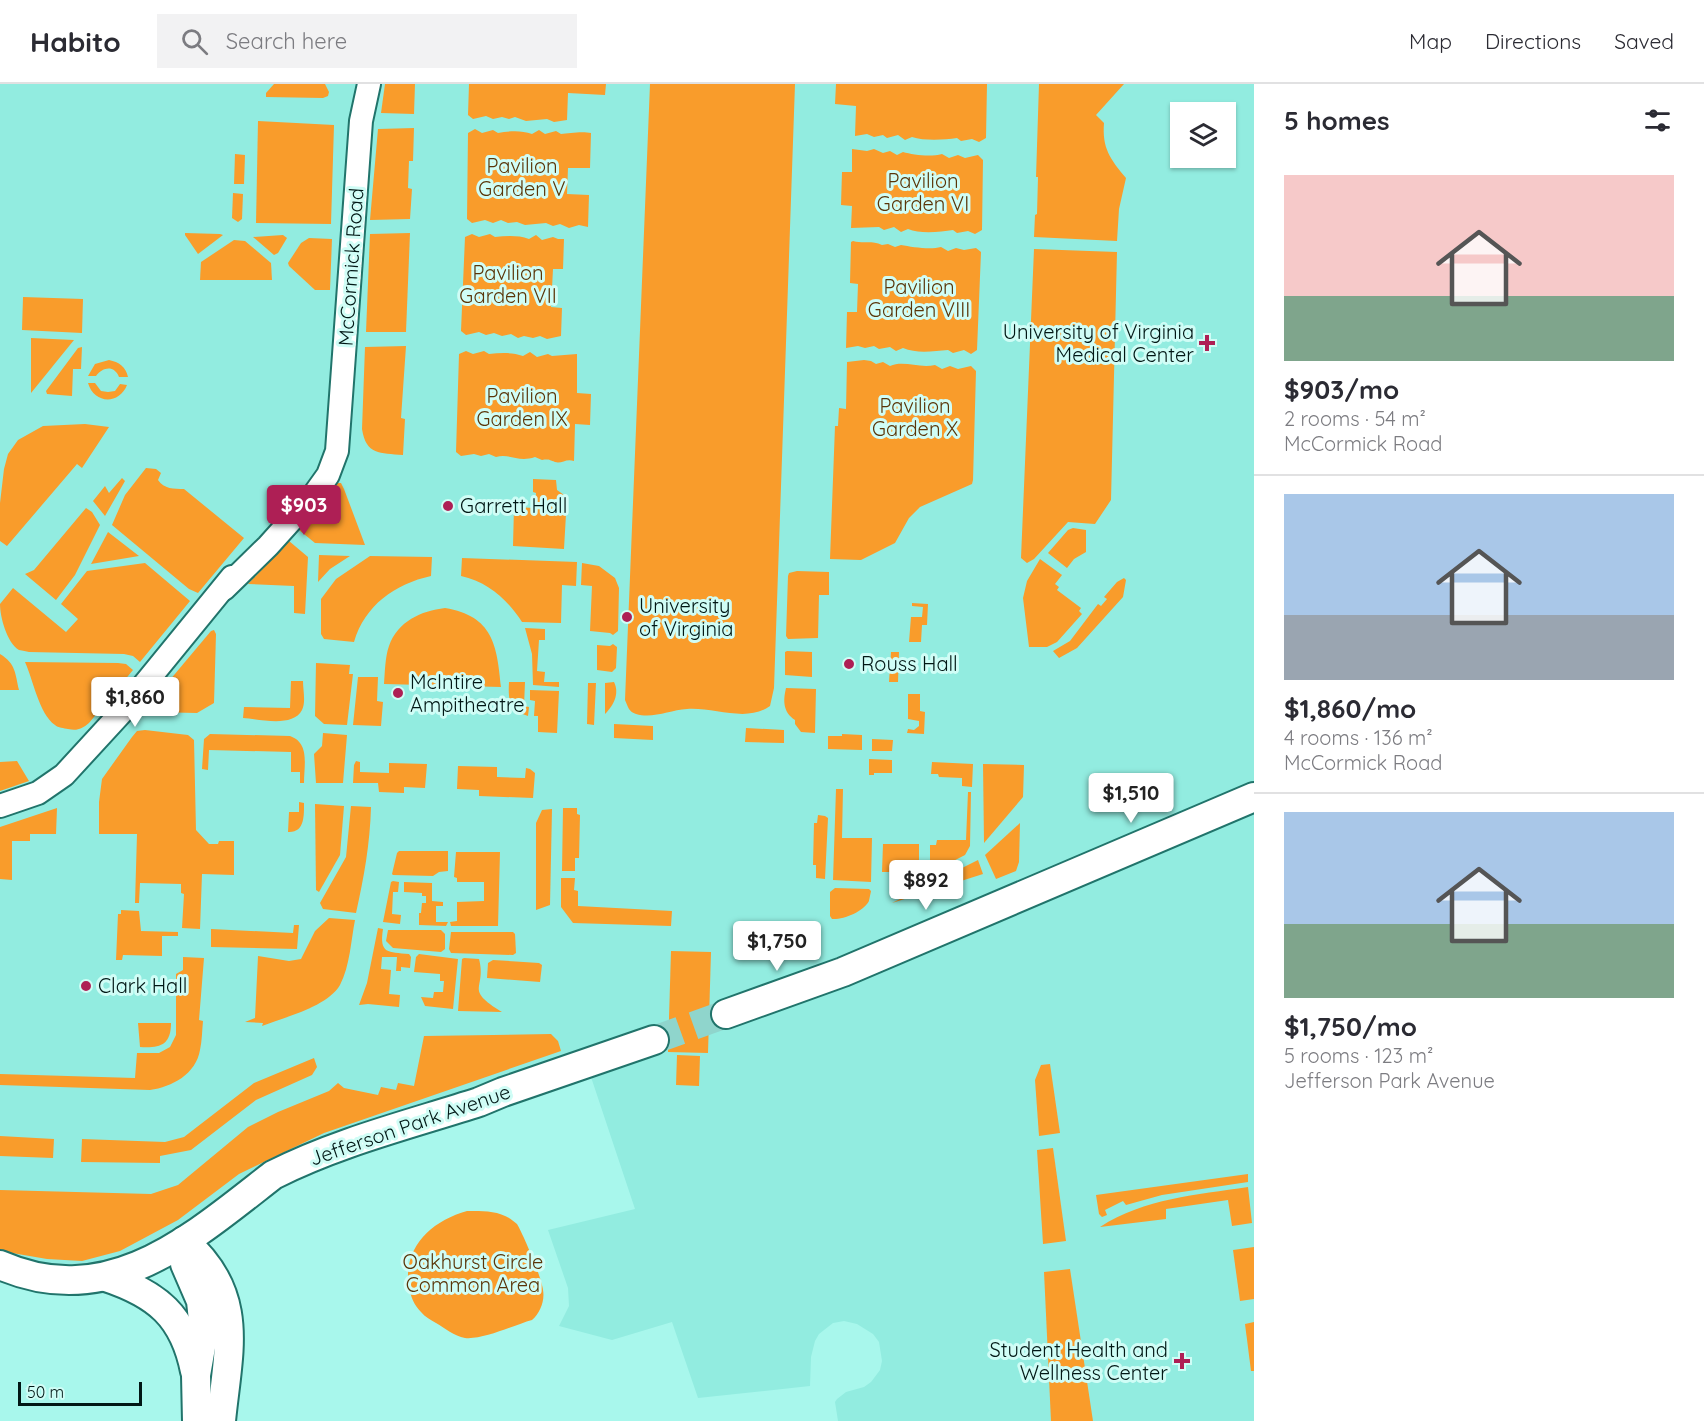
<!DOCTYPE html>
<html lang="en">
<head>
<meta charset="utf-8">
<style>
	body { margin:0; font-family:Quicksand,sans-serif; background:#f2f2f3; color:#2b2b33; height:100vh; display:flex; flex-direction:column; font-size:22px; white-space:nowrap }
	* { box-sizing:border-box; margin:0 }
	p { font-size:20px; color:#7c7c81 }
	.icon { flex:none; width:33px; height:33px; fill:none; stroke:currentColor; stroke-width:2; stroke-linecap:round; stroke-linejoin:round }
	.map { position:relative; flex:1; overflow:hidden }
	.sheet { display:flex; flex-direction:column; background:#fff; width:450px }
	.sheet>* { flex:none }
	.buttons { position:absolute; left:1170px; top:18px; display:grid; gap:12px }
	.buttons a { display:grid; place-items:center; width:66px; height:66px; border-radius:0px; background:#fff; box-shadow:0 2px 4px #0004; font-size:30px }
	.scale { position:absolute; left:18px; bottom:15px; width:124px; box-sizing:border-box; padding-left:6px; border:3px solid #011715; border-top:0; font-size:16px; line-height:21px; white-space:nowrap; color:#011715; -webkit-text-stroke:4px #d0fdf6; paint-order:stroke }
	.price { position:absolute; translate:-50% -51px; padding:0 14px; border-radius:6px; background:#fff; color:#222; font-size:20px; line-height:39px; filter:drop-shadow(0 2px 3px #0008) }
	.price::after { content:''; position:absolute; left:50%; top:36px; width:18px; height:14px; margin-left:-9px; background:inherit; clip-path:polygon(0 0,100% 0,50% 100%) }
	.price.selected { background:#ae1f55; color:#fff }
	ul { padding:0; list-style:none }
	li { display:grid; align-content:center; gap:12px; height:318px; padding:0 30px }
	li+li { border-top:2px solid #e1e1e2 }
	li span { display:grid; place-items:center; height:186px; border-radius:0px; color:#555 }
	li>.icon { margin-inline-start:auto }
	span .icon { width:108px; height:108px; fill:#fffc; stroke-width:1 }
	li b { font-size:26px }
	h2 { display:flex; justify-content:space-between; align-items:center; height:72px; padding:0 30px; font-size:26px }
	header { display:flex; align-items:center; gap:36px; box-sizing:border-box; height:84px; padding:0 30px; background:#fff; border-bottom:2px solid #e1e1e2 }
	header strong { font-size:28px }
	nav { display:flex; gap:33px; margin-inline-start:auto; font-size:21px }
	.search { width:420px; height:54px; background:#f2f2f3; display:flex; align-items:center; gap:15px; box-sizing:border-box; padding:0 21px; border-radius:0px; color:#7c7c81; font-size:22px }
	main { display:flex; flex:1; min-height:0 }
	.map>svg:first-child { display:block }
	.built { fill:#92ece0; fill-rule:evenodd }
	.green { fill:#f99c2b }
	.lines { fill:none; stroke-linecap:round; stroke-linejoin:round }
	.major-tunnel { stroke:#8fd5cc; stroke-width:28; stroke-dasharray:28 14; stroke-linecap:butt }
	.minor-casing { stroke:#21746b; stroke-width:26 }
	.major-casing { stroke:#21746b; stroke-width:32 }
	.minor { stroke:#fff; stroke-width:22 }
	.major { stroke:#fff; stroke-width:28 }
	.poi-dot { fill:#ae1f55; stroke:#d0fdf6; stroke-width:2 }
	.labels { text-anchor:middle; stroke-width:6; stroke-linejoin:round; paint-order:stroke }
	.park-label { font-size:20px; fill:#5a3508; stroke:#d0fdf6 }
	.street-label { font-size:20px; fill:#011715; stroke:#d0fdf6 }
	.poi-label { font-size:20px; fill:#011715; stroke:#d0fdf6; text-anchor:start }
</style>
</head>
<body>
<header>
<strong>Habito</strong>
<div class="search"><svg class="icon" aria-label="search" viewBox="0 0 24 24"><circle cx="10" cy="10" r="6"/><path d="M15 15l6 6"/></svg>Search here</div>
<nav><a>Map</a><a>Directions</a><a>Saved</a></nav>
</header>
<main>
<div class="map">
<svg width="1254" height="1337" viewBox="0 0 1254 1337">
	<rect width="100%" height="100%" fill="#a8f7ec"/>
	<path class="built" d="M 0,0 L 1254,0 L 1254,1337 L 838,1337 L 835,1318 L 837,1315 L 846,1308 L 864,1303 L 871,1298 L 880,1286 L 882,1277 L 879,1258 L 873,1250 L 857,1240 L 844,1237 L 833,1239 L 819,1250 L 815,1257 L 811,1273 L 810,1302 L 698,1314 L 672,1238 L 612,1256 L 559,1242 L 569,1222 L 568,1204 L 548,1146 L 635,1125 L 591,993 L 479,1033 L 396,1058 L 289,1098 L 173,1182 L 149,1194 L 119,1205 L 105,1210 L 83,1208 L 0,1193 ZM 1180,28 L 1226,28 L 1226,74 L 1180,74 Z"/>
	<g class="green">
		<polygon points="274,0 325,0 329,8 328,12 323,14 266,13 266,9"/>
		<polygon points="385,0 415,0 414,30 381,29"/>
		<polygon points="469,0 606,0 605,11 568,9 567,36 554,38 547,35 526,37 515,33 509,35 502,33 493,35 486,32 473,35 468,31"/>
		<path d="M 650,0 L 795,0 L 774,604 L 770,622 C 747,639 714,623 687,625 C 670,626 653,635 636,630 C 629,628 628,623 625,616 Z"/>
		<path d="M 836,0 L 987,0 L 986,54 L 979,58 L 972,55 L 961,57 L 957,54 C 944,56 924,57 912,53 L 905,56 L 898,51 L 887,54 L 883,51 L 874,53 L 867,50 L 855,52 L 856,22 L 835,20 Z"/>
		<path d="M 1039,0 L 1124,0 L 1096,31 L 1104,39 C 1102,64 1110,75 1126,94 L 1119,125 L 1117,157 L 1034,153 L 1035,131 L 1037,130 L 1038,93 L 1036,93 Z"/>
		<polygon points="258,37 334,41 331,140 256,139"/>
		<polygon points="414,44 413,77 409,77 408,104 412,105 410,135 370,136 378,45"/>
		<path d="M 475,45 L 482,49 L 493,46 L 498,49 C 509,47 521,46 532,50 L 539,46 L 545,50 L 556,47 L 561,50 C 569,49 583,47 591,49 L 590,84 L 568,84 L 567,110 L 589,111 L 588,143 L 579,141 L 569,144 L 560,140 L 553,142 L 546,139 L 525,141 L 517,138 L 508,139 L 501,136 L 493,139 L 485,136 L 472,139 L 467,135 L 468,49 Z"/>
		<path d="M 852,65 L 867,67 L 874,65 L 883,69 L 890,67 L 897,71 L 903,68 C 913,71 931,73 942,70 L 949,74 L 958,71 L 965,74 L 978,71 L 983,76 L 982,146 L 975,150 L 968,147 L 957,149 L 953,146 C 940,148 920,150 908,145 L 901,148 L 894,143 L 884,146 L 879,143 L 851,144 L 852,122 L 841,121 L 842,88 L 852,88 Z"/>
		<polygon points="235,70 245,71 244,100 234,100"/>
		<polygon points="233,109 243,110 242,135 238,138 232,134"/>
		<polygon points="185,149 220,150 223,151 198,170 185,151"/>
		<polygon points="410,149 406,248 366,248 370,150"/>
		<path d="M 472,150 L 479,153 L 490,150 L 495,153 C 506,152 518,151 529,155 L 536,151 L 542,156 L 553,153 L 558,155 L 564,155 L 563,185 L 553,185 L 551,223 L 562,224 L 561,252 L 547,255 L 540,252 L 533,254 L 524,252 L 518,254 L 511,250 L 502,252 L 494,249 L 486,251 L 479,248 L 466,251 L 461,247 L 465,153 Z"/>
		<polygon points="283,151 287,154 278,169 274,171 253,153"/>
		<polygon points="309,154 332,155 330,206 315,206 289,182 288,179 301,159"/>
		<polygon points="234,156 245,157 271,179 272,196 200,196 201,178"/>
		<path d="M 853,157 C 864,160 872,156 882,161 L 888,160 L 895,163 L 901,161 C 912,163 930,166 941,163 L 948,167 L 956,164 L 964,166 L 976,164 L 981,168 L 977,266 L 971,270 L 964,266 L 953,269 L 948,266 C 934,267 917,270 903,264 L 896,267 L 890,263 L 879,265 L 874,262 L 865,264 L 858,262 L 846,264 L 847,228 L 857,228 L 858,200 L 850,199 L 851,158 Z"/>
		<polygon points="1034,165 1117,168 1111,416 1095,440 1068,438 1034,475 1027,479 1021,474"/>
		<polygon points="23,213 83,215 82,249 22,246"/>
		<polygon points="31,254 74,256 31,309"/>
		<path d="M 406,262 L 401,334 L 405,335 L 403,371 C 380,369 366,371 362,345 L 365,263 Z"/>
		<polygon points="82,263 81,285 73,285 72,312 47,310 46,307 78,264"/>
		<path d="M 466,267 L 473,270 L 484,267 L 489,270 C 500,269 512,268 523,272 L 530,268 L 537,273 L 548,270 L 552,272 L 577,270 L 577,309 L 591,310 L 590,341 L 575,340 L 574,377 C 566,374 562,380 555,378 C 549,376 549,375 542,376 L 535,373 C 518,379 510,369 496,373 L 489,370 L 481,372 L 474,370 L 461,372 L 456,368 L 459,270 Z"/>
		<path d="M 109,276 C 119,278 126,283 128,293 L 119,293 C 114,281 103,283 96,292 L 88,292 L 95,280 Z"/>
		<path d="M 864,276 L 871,277 L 876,280 L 883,278 L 890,282 C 904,276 920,285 935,281 L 942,285 L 950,282 L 958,285 L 971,282 L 976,287 L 973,396 L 972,400 L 920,423 L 909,434 L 895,459 L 861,476 L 830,475 L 835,342 L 838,342 L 839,324 L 846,325 L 847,278 Z"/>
		<path d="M 88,299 L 95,299 L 101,307 L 108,308 L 115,307 L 120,300 L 127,301 C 119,321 94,320 88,299 Z"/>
		<polygon points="85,340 109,343 82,384 77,380 7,462 0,457 0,419 4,385 8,370 18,356 43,342"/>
		<path d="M 146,384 L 156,385 L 161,389 L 158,396 C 164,405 174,405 184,405 L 244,454 L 198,509 L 189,505 L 112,441 L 125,411 Z"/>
		<polygon points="122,394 125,397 105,432 93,417 105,402 109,409"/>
		<polygon points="533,395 556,396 557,406 567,413 564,465 513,462 514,423 535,424 536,409 533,408"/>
		<polygon points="337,399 341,399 344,405 365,461 315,459 299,446 309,435 314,438 331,417 325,411"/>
		<polygon points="86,424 92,428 100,441 75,491 56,516 25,490 34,486"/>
		<polygon points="1073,444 1086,446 1086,468 1074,475 1067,484 1048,469 1068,446"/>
		<polygon points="108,448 139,472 91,480"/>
		<polygon points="289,457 308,473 305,530 294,529 294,502 248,500"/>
		<polygon points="319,471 350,472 330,485 318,498"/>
		<path d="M 370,472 L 432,473 L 431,492 C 395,500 365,521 354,558 L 324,555 L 321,550 L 321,515 L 336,495 Z"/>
		<path d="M 462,474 L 577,478 L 576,502 L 562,501 L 561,539 L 522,538 C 507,515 488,498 461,492 Z"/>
		<polygon points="1040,475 1062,491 1055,500 1059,503 1057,506 1081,524 1079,527 1082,530 1057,558 1047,563 1029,563 1023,514 1027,497"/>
		<path d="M 145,479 L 190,517 L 140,578 L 133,572 L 124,570 L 29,568 C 26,567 23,567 19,566 C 7,559 0,533 0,520 L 13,504 L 66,548 L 78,535 L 61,520 L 87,487 Z"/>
		<polygon points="582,479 599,482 615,494 619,504 618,547 613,551 610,549 590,547 592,502 581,501"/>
		<polygon points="797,487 829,488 829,511 819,511 818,554 788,555 786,552 788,492 789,489"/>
		<polygon points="1124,494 1126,496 1123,513 1077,564 1059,574 1053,567 1070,557 1098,520 1101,522 1107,515 1104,513 1117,498"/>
		<polygon points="912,519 928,520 927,541 922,541 921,558 909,558 911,533 922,533 923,523 912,522"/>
		<path d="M 445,524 C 493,532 497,561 501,603 L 384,600 C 385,588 385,573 389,562 C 398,537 421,527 445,524 Z"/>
		<polygon points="525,544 545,545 545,556 539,556 537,587 545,588 544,598 559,598 559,603 533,601 532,570"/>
		<polygon points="214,546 216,550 214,619 197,629 151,628 148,622 211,547"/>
		<polygon points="613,560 617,563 616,584 612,588 597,586 597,561 610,562"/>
		<polygon points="787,567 812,568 812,593 785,591 785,568"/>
		<polygon points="891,568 899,568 898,598 889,598"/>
		<path d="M 0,570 C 16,580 15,589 19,606 L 0,606 Z"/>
		<path d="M 25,578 L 118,579 L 126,580 L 133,586 L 89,639 C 82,645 77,647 68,645 C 64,644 58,644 55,641 C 39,630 33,595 25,578 Z"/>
		<polygon points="316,579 350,581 349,590 353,590 347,641 324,640 315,632"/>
		<polygon points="358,593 378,593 377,617 383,618 381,642 353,641"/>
		<path d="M 291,597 L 303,597 C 303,606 306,618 302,626 C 293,644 259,635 243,634 L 244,623 L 290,624 Z"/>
		<path d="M 509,598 L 525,598 L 524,622 L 529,623 L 528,632 C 509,626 508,616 509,598 Z"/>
		<path d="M 614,598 C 620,610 613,622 605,630 L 605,599 Z"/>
		<polygon points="588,599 596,599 594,641 587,640"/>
		<path d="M 786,604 L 816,605 L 815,649 L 801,648 L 795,640 L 795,636 C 783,628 783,617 786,604 Z"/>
		<polygon points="530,606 559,607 557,649 538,648 538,632 534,632 535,617 530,616"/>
		<polygon points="908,610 920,610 920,627 925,628 924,650 907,649 908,645 914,646 919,642 919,637 908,635"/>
		<polygon points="614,640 653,642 653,656 614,654"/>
		<polygon points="746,644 784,646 784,659 745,658"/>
		<polygon points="145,646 188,651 194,656 196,746 209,760 218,760 219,757 234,757 234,791 202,790 200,845 182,844 184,810 181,809 181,800 140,799 139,819 135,819 137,750 99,750 99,718 102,695 132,653 137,647"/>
		<polygon points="323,649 347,651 343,699 316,699 314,670 322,662"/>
		<path d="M 210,650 L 290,652 C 310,659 304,681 304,699 L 300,699 L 300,688 L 291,688 L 291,668 L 209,666 L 208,686 L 202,685 L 204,655 Z"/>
		<polygon points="842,650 862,651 862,666 828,665 828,652 842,652"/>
		<polygon points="872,655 893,656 892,667 872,667"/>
		<polygon points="869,675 892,676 892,689 874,689 874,691 869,691"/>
		<polygon points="17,677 29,697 0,707 0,678"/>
		<polygon points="356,677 360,678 360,688 389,689 389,679 427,680 425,704 404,703 404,709 379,708 378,699 353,699 354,681"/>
		<polygon points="932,678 973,680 972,703 962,702 962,694 939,693 938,690 931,690"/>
		<polygon points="983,680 1024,681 1023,713 984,759"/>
		<polygon points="458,682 497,683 497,693 525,694 526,684 530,685 535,689 533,714 479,712 479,706 457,705"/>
		<polygon points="836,705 843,705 842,754 872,754 871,798 833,796"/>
		<polygon points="968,708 971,708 970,762 965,771 930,789 930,761 936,761 937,756 966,756"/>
		<path d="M 299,718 L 304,719 C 304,731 305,749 288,748 L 289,728 L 299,728 Z"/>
		<polygon points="315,720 344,722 340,771 319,808 316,806"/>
		<path d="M 351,722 L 371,723 C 370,760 364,793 356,829 L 323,825 L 320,819 L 346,773 Z"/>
		<polygon points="57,724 56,750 30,750 30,757 12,757 12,796 0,795 0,743"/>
		<polygon points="563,724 577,724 577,730 580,731 579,774 575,774 575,787 562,787"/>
		<polygon points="552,725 550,821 536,826 536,739 542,726"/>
		<polygon points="818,731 825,732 828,734 825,795 816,794 816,781 813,781 814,739 817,739"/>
		<polygon points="1020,739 1019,778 1016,787 996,795 985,771"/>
		<polygon points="883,760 919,760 919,788 882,788"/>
		<polygon points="399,767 448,767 448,787 439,788 433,792 393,791 392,790 397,769"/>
		<polygon points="456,768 500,768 498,842 451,842 450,838 457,837 457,818 484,817 484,798 457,798 457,794 454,793"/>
		<polygon points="978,776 983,790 892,819"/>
		<polygon points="561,794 575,794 574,806 578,807 578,822 672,827 671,842 573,839 561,823"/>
		<polygon points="393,797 399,798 398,808 393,808 392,830 401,831 400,840 383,838 391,798"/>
		<polygon points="404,798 432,799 432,817 443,818 443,822 436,822 436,838 448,838 446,842 419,841 419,829 421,829 422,819 426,819 426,812 422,812 422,809 404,808"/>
		<path d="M 835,804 L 869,805 L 871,807 C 871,808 869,816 869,817 C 863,828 843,836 832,835 L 830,832 L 830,808 Z"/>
		<polygon points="121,826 139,827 141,847 178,848 178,852 162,852 162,872 123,871 122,876 116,876 118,830 121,830"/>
		<path d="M 329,834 L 355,836 C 351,856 350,882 340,901 C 327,923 285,933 262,942 L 263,939 L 245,938 L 255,934 L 258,872 L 289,877 L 301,875 L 315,847 Z"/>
		<polygon points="294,841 299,841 297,865 211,863 211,845 293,849"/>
		<path d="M 378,844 L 383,845 C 379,870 388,868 409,870 L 411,873 L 410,884 L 401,883 L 401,887 L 396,887 L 397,873 L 382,873 L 381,885 L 391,886 L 389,910 L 400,911 L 399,923 L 368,920 L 359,921 L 367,899 Z"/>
		<polygon points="388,846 441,846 445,850 445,865 441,868 393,864 386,857"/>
		<polygon points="451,848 513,848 515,850 516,869 513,871 451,869 449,865"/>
		<polygon points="671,867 711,868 708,969 668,968"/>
		<polygon points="419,870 458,875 453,925 425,922 421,913 433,914 434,908 443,908 444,897 440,897 440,890 414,888 416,873"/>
		<path d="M 183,873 L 204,874 L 199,936 L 203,937 C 202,947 202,957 200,966 C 196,990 172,1003 150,1006 L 0,1001 L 0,990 L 135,994 L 137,969 L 159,969 L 170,963 L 176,951 L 176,890 L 183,886 Z"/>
		<path d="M 464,874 L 479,875 C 487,906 463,904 502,928 L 458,927 L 462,875 Z"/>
		<polygon points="493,876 539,879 542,881 540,898 487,894 488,879"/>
		<path d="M 138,939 L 171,939 C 171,962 159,964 140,963 Z"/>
		<polygon points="551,950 558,957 561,967 324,1049 239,1090 178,1136 120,1167 82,1177 47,1175 12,1169 0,1165 0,1106 151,1110 178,1101 248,1043 278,1028 329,1007 338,999 344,1004 378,1011 381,1003 396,1006 398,999 414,1002 424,952"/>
		<polygon points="677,971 700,972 699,1002 676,1001"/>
		<polygon points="314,974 317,983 312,991 256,1016 191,1066 160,1072 160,1079 81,1078 82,1055 165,1058 184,1053 254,999"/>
		<polygon points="1050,980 1060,1049 1039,1052 1035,996 1041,981"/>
		<polygon points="0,1052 54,1055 53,1074 0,1072"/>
		<polygon points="1053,1064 1066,1157 1043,1160 1037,1066"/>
		<polygon points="1248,1090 1248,1098 1162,1111 1126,1121 1123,1117 1105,1126 1107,1131 1102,1133 1099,1130 1096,1111"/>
		<path d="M 1248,1103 L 1252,1139 L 1232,1142 L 1228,1116 L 1166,1125 L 1166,1135 L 1100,1143 C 1145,1114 1196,1111 1248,1103 Z"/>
		<path d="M 467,1127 C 485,1127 502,1126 517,1140 C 523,1150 542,1194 543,1206 C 545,1217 540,1229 532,1236 C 514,1241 483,1256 465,1254 C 454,1252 445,1244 436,1239 C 431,1236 425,1233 421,1228 C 414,1221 411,1213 409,1204 C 402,1164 431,1137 467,1127 Z"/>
		<polygon points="1254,1163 1254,1215 1240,1217 1233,1166"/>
		<polygon points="1070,1185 1093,1337 1051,1337 1044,1188"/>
		<polygon points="1254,1238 1254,1287 1251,1287 1245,1240"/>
	</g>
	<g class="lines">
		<polyline class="major-tunnel" points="654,956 726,930"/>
		<defs>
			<g id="minor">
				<polyline points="224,505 268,462 313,412 328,391 337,367 361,37 369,0"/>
				<polyline points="0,722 38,709 64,691 121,629 232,493"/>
			</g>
			<g id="major">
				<polyline points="726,930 843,888 1254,713"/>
				<path d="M 184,1157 C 246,1211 228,1266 221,1337"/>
				<polyline points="184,1162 185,1180 201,1217 204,1246 196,1291 197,1337"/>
				<path d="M 0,1181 C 109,1229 192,1154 273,1091 C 338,1058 411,1040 479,1018 L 503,1008 L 654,956"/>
				<path d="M 106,1193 C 157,1210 184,1232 195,1287"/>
			</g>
		</defs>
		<use href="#minor" class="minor-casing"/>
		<use href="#major" class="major-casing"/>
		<use href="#minor" class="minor"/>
		<use href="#major" class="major"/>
	</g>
	<g class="poi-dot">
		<path d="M1204 250h6v6h6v6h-6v6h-6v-6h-6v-6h6z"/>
		<circle cx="448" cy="422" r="6"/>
		<circle cx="627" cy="533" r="6"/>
		<circle cx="849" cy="580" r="6"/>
		<circle cx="398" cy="609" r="6"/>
		<circle cx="86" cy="902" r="6"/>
		<path d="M1179 1268h6v6h6v6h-6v6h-6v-6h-6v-6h6z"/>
	</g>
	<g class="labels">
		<g class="park-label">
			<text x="522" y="89">Pavilion<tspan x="522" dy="23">Garden V</tspan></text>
			<text x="923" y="104">Pavilion<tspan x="923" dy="23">Garden VI</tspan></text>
			<text x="508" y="196">Pavilion<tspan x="508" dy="23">Garden VII</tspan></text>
			<text x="919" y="210">Pavilion<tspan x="919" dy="23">Garden VIII</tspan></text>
			<text x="522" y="319">Pavilion<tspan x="522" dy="23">Garden IX</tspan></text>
			<text x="915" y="329">Pavilion<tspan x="915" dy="23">Garden X</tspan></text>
			<text x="473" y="1185">Oakhurst Circle<tspan x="473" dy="23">Common Area</tspan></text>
		</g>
		<g class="street-label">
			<text transform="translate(351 183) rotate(-86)" y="7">McCormick Road</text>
			<text transform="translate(410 1041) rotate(-19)" y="7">Jefferson Park Avenue</text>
		</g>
		<g class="poi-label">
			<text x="1194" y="255" text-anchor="end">University of Virginia<tspan x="1194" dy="23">Medical Center</tspan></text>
			<text x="460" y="429">Garrett Hall</text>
			<text x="639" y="529">University<tspan x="639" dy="23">of Virginia</tspan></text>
			<text x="861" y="587">Rouss Hall</text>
			<text x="410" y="605">McIntire<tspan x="410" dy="23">Ampitheatre</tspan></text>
			<text x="98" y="909">Clark Hall</text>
			<text x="1168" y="1273" text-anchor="end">Student Health and<tspan x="1168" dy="23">Wellness Center</tspan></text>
		</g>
	</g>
</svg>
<div class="buttons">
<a><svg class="icon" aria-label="layers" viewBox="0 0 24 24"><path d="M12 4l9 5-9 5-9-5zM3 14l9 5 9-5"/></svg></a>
</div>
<div class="scale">50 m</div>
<b class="price selected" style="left:304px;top:452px">$903</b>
<b class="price" style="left:135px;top:644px">$1,860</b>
<b class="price" style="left:1131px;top:740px">$1,510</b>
<b class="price" style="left:926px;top:827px">$892</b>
<b class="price" style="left:777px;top:888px">$1,750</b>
</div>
<section class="sheet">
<h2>5 homes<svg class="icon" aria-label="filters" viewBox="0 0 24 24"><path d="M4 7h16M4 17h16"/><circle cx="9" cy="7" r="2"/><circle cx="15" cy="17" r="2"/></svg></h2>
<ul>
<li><span style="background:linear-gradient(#f6c9c9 65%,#7fa58c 0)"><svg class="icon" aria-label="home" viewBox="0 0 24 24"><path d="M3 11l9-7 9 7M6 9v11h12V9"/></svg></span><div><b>$903/mo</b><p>2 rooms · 54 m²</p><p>McCormick Road</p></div></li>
<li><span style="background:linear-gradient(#a9c7e8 65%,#9aa5b1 0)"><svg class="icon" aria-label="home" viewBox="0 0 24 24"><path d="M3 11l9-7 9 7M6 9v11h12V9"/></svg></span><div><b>$1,860/mo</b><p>4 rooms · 136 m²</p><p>McCormick Road</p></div></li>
<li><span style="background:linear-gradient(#a9c7e8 60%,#7fa58c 0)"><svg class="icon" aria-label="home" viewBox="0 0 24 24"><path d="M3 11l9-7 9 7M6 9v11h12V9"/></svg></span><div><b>$1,750/mo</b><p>5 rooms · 123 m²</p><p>Jefferson Park Avenue</p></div></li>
</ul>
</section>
</main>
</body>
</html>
